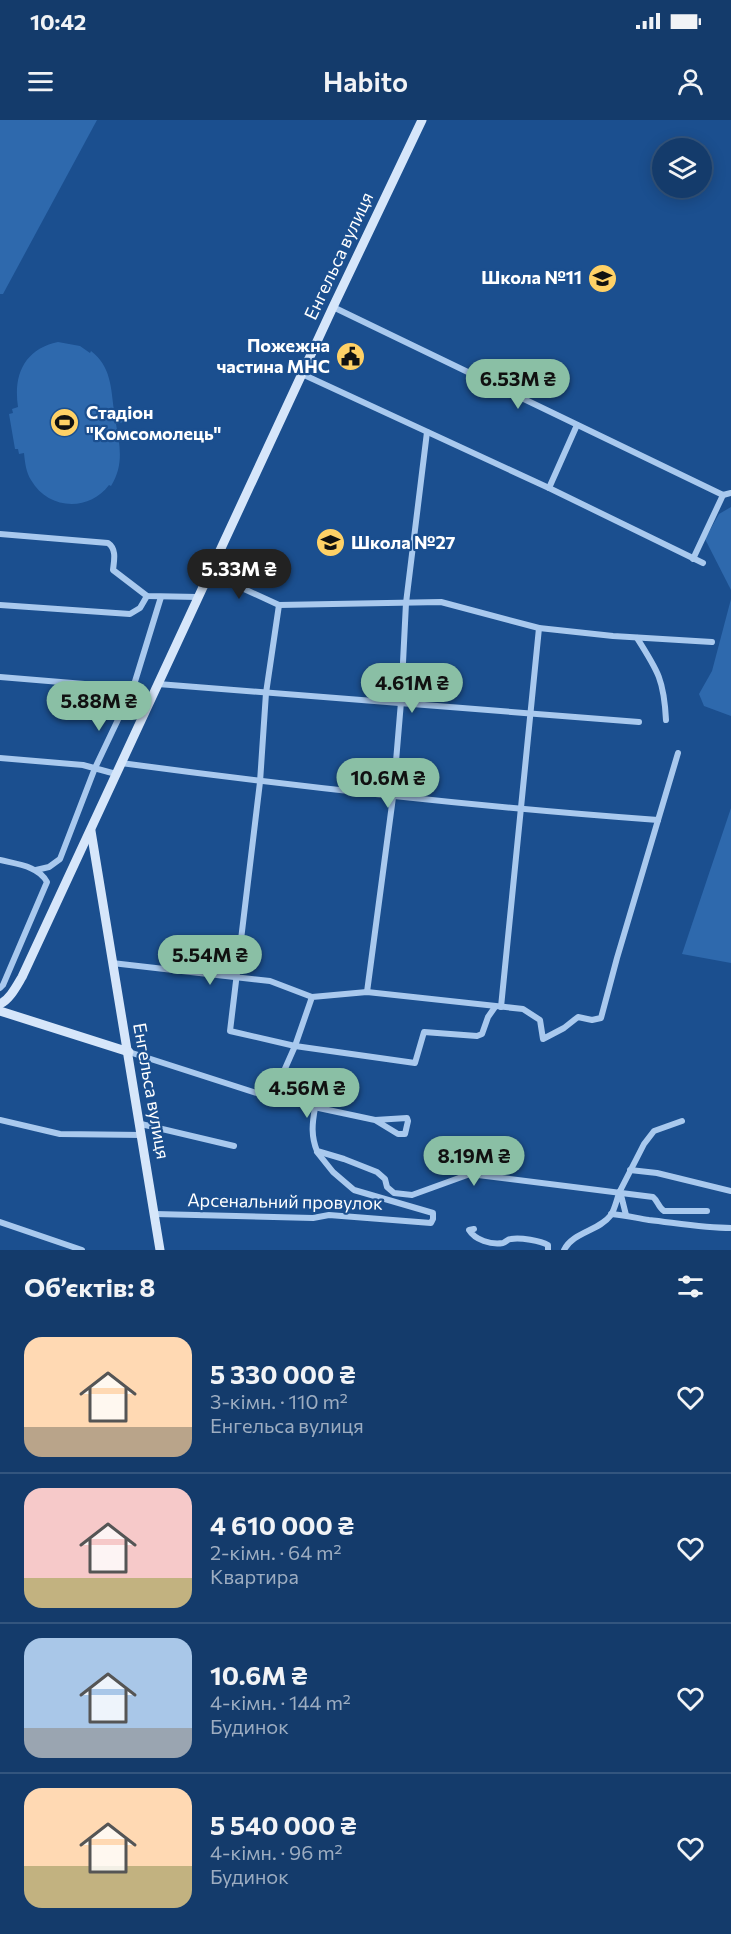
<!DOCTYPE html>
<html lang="uk">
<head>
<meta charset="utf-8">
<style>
	body { margin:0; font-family:Commissioner,sans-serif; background:#214673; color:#f1f3f6; height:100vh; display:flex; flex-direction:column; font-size:22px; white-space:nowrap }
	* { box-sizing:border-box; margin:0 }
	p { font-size:20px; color:#9dadc1 }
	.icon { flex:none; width:33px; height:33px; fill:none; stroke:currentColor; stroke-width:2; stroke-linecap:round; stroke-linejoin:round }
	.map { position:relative; height:1130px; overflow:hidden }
	.details { display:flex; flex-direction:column; background:#143b6b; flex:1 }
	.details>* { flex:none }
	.controls { position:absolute; left:652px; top:18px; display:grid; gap:12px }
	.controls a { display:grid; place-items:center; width:60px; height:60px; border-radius:50%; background:#143b6b; box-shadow:0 3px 15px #0003,0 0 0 2px #33557e; font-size:30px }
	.price { position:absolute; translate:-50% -51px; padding:0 14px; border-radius:21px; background:#8abfa5; color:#111; font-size:20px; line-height:39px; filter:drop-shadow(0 2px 3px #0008) }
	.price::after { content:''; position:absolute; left:50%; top:36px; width:18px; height:14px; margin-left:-9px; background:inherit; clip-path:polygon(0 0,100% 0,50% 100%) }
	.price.current { background:#222; color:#fff }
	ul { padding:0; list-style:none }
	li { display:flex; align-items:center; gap:18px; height:150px; padding:0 24px }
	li+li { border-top:2px solid #33557e }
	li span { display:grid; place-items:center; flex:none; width:168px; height:120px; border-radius:18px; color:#555 }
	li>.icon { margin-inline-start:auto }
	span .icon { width:72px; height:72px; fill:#fffc; stroke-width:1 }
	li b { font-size:26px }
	h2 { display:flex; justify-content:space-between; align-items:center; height:72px; padding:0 24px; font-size:26px }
	.status { display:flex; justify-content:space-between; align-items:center; height:42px; padding:0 30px; background:#143b6b; direction:ltr }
	.status svg { height:16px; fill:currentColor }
	header { display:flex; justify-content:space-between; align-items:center; height:78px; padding:0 24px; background:#143b6b; font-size:27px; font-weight:600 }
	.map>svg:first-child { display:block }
	.green { fill:#2e69ad }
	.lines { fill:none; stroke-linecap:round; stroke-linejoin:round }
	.street { stroke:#a9c9ee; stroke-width:6 }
	.secondary { stroke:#d6e6fa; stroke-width:9 }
	.labels { text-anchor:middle; stroke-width:4.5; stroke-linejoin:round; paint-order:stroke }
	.street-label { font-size:18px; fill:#fff; stroke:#1b4f8f }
	.poi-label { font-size:18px; font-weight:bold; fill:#fff; stroke:#1b4f8f; text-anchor:end }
</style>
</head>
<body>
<div class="status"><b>10:42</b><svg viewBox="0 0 49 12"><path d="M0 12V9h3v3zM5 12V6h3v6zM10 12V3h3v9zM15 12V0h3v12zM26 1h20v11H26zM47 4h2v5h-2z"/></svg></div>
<header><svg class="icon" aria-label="menu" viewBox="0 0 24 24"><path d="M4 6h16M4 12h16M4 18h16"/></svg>Habito<svg class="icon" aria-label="person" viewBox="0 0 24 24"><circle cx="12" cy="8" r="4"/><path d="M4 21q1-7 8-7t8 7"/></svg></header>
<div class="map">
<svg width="731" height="1130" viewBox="0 0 731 1130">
	<rect width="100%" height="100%" fill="#1b4f8f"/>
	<g class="green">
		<polygon points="0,0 97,0 3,174 0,174"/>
		<path d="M 58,222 L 80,226 L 90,233 L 91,231 C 111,246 111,268 114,290 L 121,289 L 123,302 L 116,304 C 120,326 124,345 111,366 L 109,365 C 89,392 48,390 31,360 C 26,352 25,343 24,333 L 19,334 L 18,329 L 15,329 L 9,294 L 13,293 L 12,289 L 18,287 C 13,254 25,229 58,222 Z"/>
		<polygon points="731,387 731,470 705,419 719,394"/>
		<polygon points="731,479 731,596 704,586 699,574 712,551"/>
		<polygon points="731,688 731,843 682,834"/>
	</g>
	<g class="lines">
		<g class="street">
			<polyline points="333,187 723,375 731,373"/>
			<polyline points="302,254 549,368 703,443"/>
			<polyline points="549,368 577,305"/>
			<path d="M 0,414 L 108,423 C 117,429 114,441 113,450 L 147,476 L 198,477"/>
			<polyline points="693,439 723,375"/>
			<polyline points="209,453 279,485 441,482 539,508 613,516 712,522"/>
			<polyline points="0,485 130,494 140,488 147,476"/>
			<polyline points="279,485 266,573 260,662 230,911 295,926 415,943 424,912 477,916 482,914 488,897 495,887"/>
			<path d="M 637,518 C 658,551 664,560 666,600"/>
			<polyline points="0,557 133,568"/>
			<polyline points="158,564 639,602"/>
			<polyline points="0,638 83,645 116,654"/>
			<path d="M 121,643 C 300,667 478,687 658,700"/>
			<path d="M 0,740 C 16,744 39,746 47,762 L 3,865 L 0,868"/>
			<polyline points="36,750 49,747 60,739 95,648 133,568 161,477"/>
			<polyline points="112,843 270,861 312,877"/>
			<polyline points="367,872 393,677 401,582 406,483 427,312"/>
			<polyline points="501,887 539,508"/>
			<polyline points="129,932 272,978 375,1000 398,1014 405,1014 408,1001 407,998 375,1000"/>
			<polyline points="272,978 295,926 312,877 367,872 523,889 540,900 543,919 564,908 578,897 592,900 601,898 617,838 678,633"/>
			<path d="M 315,988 C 312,1004 311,1016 317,1031 L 344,1039 L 377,1052 L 385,1059 L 387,1067 L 394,1073 L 412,1075 L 470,1054 L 653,1077 C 658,1081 658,1087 664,1091 L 707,1091"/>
			<polyline points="0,1000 60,1014 142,1015"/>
			<polyline points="141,1004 234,1026"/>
			<polyline points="630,1050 657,1053 731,1071"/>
			<polyline points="620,1071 644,1024 654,1011 682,1001"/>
			<polyline points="155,1094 313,1098 329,1095 431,1103 433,1099 433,1093 354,1070 333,1052 317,1032"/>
			<path d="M 611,1094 C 624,1095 636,1098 649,1100 C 676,1103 704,1108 731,1108"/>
			<polyline points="0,1102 82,1130"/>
			<path d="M 474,1109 L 469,1110 C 475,1120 491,1125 503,1123 C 506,1122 508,1119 511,1119 C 520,1117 541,1121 548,1125 L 548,1130"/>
			<path d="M 564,1130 C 573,1112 599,1111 611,1095 C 615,1089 617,1078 620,1071 L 626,1095"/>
		</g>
		<g class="secondary">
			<polyline points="91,711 160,1130"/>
			<path d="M 0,884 C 10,879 16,867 22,857 L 333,187 L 422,0"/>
			<polyline points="0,891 129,932"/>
		</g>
	</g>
	<defs>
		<symbol id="school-disc" viewBox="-11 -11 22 22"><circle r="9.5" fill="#ffd166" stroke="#1b4f8f"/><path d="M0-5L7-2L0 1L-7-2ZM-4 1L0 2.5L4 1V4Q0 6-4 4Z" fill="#111"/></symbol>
		<symbol id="civic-disc" viewBox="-11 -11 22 22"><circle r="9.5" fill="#ffd166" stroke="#1b4f8f"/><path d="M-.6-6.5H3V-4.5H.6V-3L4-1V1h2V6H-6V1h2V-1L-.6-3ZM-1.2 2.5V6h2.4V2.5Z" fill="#111"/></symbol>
		<symbol id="stadium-disc" viewBox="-11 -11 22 22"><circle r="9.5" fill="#ffd166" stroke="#1b4f8f"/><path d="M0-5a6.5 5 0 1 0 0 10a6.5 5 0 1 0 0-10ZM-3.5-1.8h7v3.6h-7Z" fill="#111"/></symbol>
	</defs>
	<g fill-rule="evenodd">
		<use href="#school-disc" x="586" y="142" width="33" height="33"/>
		<use href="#civic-disc" x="334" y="220" width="33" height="33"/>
		<use href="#stadium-disc" x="48" y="286" width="33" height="33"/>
		<use href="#school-disc" x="314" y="406" width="33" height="33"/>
	</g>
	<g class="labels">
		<g class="street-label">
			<text transform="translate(339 136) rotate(-65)" y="6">Енгельса вулиця</text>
			<text transform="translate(151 971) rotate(80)" y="6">Енгельса вулиця</text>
			<text transform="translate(285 1082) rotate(1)" y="6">Арсенальний провулок</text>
		</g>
		<g class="poi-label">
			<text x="582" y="164">Школа №11</text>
			<text x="330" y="232">Пожежна<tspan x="330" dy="21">частина МНС</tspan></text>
			<text x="86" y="299" text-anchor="start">Стадіон<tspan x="86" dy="21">"Комсомолець"</tspan></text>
			<text x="351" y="429" text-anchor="start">Школа №27</text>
		</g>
	</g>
</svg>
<div class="controls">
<a><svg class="icon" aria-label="layers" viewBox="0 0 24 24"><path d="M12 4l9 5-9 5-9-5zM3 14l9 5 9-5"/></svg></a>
</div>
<b class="price" style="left:518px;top:290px">6.53M ₴</b>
<b class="price current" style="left:239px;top:480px">5.33M ₴</b>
<b class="price" style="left:412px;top:594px">4.61M ₴</b>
<b class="price" style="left:99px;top:612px">5.88M ₴</b>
<b class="price" style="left:388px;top:689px">10.6M ₴</b>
<b class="price" style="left:210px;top:866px">5.54M ₴</b>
<b class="price" style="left:307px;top:999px">4.56M ₴</b>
<b class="price" style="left:474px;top:1067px">8.19M ₴</b>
</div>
<section class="details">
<h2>Об’єктів: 8<svg class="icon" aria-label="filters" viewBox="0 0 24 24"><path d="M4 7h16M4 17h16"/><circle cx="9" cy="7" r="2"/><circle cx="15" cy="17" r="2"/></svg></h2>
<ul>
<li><span style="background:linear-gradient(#ffd9b3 75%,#b9a48a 0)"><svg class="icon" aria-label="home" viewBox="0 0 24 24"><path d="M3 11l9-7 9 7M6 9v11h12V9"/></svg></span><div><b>5 330 000 ₴</b><p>3-кімн. · 110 m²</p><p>Енгельса вулиця</p></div><svg class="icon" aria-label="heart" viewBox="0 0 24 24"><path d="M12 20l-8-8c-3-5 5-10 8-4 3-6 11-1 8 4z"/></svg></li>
<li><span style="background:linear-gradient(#f6c9c9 75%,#c2b280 0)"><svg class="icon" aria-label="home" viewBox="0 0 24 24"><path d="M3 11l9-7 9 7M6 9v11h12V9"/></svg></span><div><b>4 610 000 ₴</b><p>2-кімн. · 64 m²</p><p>Квартира</p></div><svg class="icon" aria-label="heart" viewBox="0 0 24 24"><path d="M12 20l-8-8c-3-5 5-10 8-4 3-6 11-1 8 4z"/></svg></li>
<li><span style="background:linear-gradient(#a9c7e8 75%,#9aa5b1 0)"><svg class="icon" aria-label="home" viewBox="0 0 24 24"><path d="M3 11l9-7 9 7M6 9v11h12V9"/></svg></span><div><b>10.6M ₴</b><p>4-кімн. · 144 m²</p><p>Будинок</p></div><svg class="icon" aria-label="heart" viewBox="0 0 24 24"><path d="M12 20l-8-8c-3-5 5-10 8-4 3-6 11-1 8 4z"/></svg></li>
<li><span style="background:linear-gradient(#ffd9b3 65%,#c2b280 0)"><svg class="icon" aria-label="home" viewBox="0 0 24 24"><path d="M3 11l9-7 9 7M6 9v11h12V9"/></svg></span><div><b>5 540 000 ₴</b><p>4-кімн. · 96 m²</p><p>Будинок</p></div><svg class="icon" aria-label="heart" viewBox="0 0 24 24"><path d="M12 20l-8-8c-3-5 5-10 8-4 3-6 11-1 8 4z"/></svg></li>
</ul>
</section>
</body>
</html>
